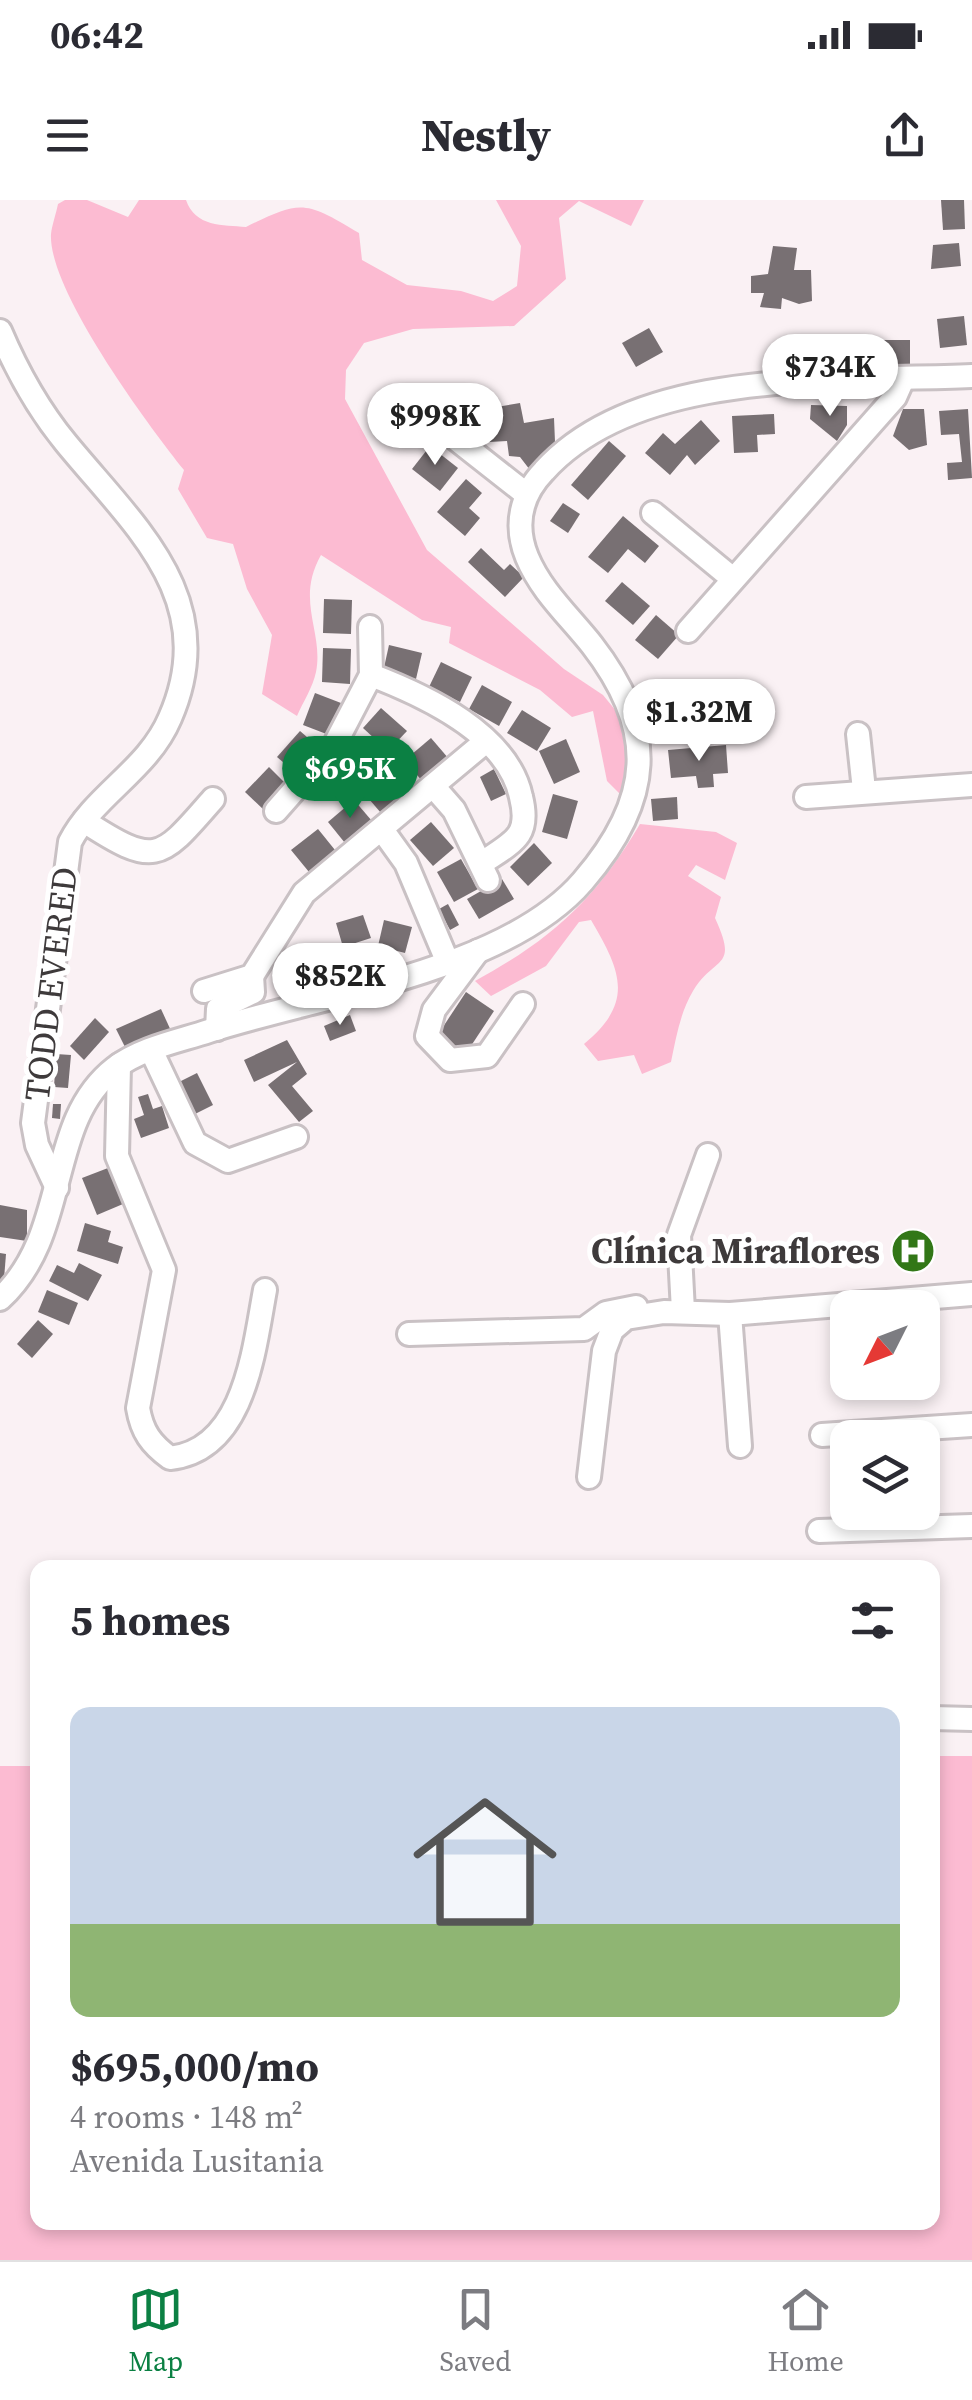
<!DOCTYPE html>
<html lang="en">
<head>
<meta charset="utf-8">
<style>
	body { margin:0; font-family:"Source Serif 4",serif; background:#f2f2f3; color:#2b2b33; height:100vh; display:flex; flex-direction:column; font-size:38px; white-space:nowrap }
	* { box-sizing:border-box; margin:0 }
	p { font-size:32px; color:#7c7c81 }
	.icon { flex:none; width:55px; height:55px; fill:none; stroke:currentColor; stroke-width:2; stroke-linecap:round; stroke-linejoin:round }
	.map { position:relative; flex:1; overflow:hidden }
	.details { position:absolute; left:30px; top:1360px; width:910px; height:670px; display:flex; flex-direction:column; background:#fff; border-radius:20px; box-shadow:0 5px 15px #0003 }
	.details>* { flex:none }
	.needle { width:65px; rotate:228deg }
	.controls { position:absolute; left:830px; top:1090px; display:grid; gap:20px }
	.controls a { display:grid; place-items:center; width:110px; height:110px; border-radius:20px; background:#fff; box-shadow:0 5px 15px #0003; font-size:50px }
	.price { position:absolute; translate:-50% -85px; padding:0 22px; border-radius:35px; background:#fff; color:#222; font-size:32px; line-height:65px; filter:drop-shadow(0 2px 5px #0008) }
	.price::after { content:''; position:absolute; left:50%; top:60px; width:30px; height:22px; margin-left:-15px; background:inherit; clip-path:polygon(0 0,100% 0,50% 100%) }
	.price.current { background:#0b8043; color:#fff }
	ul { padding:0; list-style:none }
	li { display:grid; align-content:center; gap:20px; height:530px; padding:0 40px }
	li span { display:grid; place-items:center; height:310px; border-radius:20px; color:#555 }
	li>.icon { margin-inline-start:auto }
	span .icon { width:180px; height:180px; fill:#fffc; stroke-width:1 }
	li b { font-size:42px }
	h2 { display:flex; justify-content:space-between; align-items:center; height:120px; padding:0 40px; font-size:42px }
	.status { display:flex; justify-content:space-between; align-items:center; height:70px; padding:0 50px; background:#fff; direction:ltr }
	.status svg { height:28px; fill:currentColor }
	header { display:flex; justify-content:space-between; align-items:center; height:130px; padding:0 40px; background:#fff; font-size:45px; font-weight:800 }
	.tabs { display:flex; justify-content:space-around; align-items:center; height:140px; border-top:2px solid #e1e1e2; background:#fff; font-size:28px; color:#7c7c81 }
	.tabs a { display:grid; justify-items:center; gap:5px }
	.tabs .current { color:#0b8043 }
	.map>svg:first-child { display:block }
	.green { fill:#fcbbd2 }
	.building { fill:#787073 }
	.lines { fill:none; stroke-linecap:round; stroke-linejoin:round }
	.minor-casing { stroke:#c9c1c4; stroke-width:28 }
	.minor { stroke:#fff; stroke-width:22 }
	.labels { text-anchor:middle; stroke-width:10; stroke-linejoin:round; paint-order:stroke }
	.street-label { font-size:35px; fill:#3e3a3b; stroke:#fff }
	.poi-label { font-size:35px; font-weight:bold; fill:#3e3a3b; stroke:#fff; text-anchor:end }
</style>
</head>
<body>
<div class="status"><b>06:42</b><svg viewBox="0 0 49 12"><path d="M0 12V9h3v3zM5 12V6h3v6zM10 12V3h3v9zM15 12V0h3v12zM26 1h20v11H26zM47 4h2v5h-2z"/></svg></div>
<header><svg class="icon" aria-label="menu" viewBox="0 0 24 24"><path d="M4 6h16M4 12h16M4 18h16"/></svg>Nestly<svg class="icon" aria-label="share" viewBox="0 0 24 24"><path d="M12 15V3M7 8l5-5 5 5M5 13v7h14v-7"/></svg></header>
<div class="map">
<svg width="972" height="2060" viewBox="0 0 972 2060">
	<rect width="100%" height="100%" fill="#faf1f4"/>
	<g class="green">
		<path d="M 65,0 L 87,0 L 128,17 L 139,0 L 186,0 C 195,27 223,25 246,27 C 301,0 304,0 359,33 L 362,60 L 407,85 L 461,91 L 493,101 L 517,86 L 521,46 L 496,0 L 644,0 L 631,26 L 579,1 L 559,18 L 566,79 L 514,126 L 413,129 L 364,143 L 346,170 L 345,199 L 427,350 L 564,469 L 603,495 L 626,523 L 630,560 L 621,595 L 607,581 L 593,511 L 572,517 L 540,490 L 449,443 L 451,427 L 422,420 L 321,355 C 295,401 324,432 316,472 C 313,487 303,502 297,516 L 262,494 L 272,435 L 247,389 L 233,344 L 207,338 L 178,289 L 184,270 C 148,225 48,90 51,34 C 52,25 56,14 58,4 Z"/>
		<path d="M 640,624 L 716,632 L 737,643 L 725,680 L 696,665 L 688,676 L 721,697 L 715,718 C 739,770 715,755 693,791 C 680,813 676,838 671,862 L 642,874 L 634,855 L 598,861 L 584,844 C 635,802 621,771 591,720 L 579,722 L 546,766 L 491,796 L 475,781 C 552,739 595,700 640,624 Z"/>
		<polygon points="933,1556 972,1556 972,2060 0,2060 0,1566 37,1566 38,2022 932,2022"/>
	</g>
	<g class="building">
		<polygon points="941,0 964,0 965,29 943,30"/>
		<polygon points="959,43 961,66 931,69 933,45"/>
		<polygon points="773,46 797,48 794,70 811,70 812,101 799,104 782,98 781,109 760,107 764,93 751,93 751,76 768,74"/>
		<polygon points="964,116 967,145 940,148 937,119"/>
		<polygon points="649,128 663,152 636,167 622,143"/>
		<rect x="876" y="140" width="34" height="28"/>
		<polygon points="520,203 524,223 554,218 555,242 530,270 520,257 509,256 507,241 489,242 485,209"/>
		<polygon points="811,205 847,206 847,225 837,241 810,219"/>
		<polygon points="903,209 924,209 927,245 909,250 893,236"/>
		<polygon points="968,209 972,278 948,280 947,263 962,262 959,234 941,235 939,211"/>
		<polygon points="774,214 775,234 757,235 758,252 734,253 732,216"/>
		<polygon points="701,220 720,241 695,265 687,255 670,275 645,253 663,233 675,244"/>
		<polygon points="609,241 626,256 588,300 571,285"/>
		<polygon points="430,246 458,268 440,291 412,269"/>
		<polygon points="466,279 482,293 469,308 480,318 465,336 437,312"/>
		<polygon points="563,303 580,314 568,333 550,321"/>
		<polygon points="623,316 659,346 645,363 628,349 608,373 588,357"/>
		<polygon points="481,348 504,370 510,364 524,377 505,397 468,362"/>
		<polygon points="622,382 650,406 633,425 605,401"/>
		<polygon points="324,399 352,400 351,434 323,433"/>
		<polygon points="656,415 679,435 658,459 635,440"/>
		<polygon points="389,445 422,453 416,479 383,472"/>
		<polygon points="323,448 351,449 350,484 322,482"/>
		<polygon points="441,462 472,477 460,502 429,487"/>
		<polygon points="482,485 512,502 499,526 469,509"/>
		<polygon points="682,492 691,501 683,509 691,517 682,527 674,520 667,527 658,518 664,511 655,502 664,493 673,502"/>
		<polygon points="315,493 341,503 329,535 303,525"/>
		<polygon points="381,508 407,531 388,551 363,528"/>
		<polygon points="522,510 551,528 537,551 507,533"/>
		<polygon points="300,531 321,549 298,575 277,557"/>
		<polygon points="431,538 449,559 422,581 405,560"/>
		<polygon points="566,539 580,572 554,584 539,551"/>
		<polygon points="726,545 728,573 713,574 714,587 698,588 696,576 671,578 668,550"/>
		<polygon points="269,567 289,587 265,611 245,592"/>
		<polygon points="494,569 506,594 491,601 480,577"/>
		<polygon points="390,570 407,592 381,613 363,592"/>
		<polygon points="553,594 578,601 567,639 542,632"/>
		<polygon points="677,597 678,619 653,621 651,599"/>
		<polygon points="354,600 372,621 345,643 328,622"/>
		<polygon points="431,622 454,648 433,666 410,640"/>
		<polygon points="318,629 335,650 309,672 291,650"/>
		<polygon points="534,643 552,663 528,686 510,667"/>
		<polygon points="461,659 478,689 454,702 437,672"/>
		<polygon points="502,679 514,699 479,719 467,699"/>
		<polygon points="448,704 459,725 450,730 439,709"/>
		<polygon points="363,715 371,738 343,747 336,723"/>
		<polygon points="384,720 412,727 405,753 378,746"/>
		<polygon points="347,749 372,751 369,774 345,772"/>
		<polygon points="315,759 324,781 282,798 273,776"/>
		<polygon points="466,792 494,811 465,855 437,836"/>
		<polygon points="161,809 172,833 128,853 116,829"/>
		<polygon points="350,815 356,831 330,841 324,826"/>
		<polygon points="95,818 109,832 84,860 70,846"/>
		<polygon points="287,840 307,874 292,886 313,911 299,922 268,885 297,862 254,882 244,860"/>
		<polygon points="56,854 71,855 68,888 54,887"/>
		<polygon points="197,873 213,905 193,915 177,883"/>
		<polygon points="148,894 153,909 162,906 169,928 141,938 134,919 144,915 138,897"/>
		<polygon points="53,904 61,904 60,919 52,918"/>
		<polygon points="108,968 123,1004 97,1015 82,978"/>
		<polygon points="0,1005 27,1010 27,1041 0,1037"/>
		<polygon points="85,1023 111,1031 108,1042 123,1047 118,1064 77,1051"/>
		<polygon points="0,1053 6,1054 4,1079 0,1079"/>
		<polygon points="79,1063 102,1075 88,1101 49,1081 57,1065 74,1073"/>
		<polygon points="47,1090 78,1103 69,1125 38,1112"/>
		<polygon points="38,1120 53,1134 32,1158 17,1144"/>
	</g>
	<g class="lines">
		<defs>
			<g id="minor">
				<path d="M 0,131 C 17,171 38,209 66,243 C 134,326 222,399 170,518 C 148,570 95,594 70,642 L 33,923 L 37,945 L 57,988"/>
				<polyline points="451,235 526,294"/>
				<polyline points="653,313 733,379"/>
				<polyline points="688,431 895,197 903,179"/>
				<path d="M 371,475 C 426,496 508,534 521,597 C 524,609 526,623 519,634 C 511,646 493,655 482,663"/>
				<polyline points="858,534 864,590"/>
				<polyline points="433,586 454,610 488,680"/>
				<polyline points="806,597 972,585"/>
				<polyline points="276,611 335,544 371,475 370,427"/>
				<path d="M 84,621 C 156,668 160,660 213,599"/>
				<polyline points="383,631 406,663 448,763"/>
				<polyline points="478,751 434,810 427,836 450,860 487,856 523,804"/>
				<polyline points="204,791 252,776 304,693 485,542"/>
				<polyline points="217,829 218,809 253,792 252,776"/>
				<polyline points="151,850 195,943 228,961 296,937"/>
				<path d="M 119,865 L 117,956 L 164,1070 L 138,1208 C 142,1232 151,1244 170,1258 C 245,1250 254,1149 265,1090"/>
				<path d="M 0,1099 C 72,1033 44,923 115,868 C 141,848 179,841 209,831 C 320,795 506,771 583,681 C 653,600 658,530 592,445 C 569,416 541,391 527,357 C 514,325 521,295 544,271 C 639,166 841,182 972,176"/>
				<polyline points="683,1111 679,1035 708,955"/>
				<polyline points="730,1114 740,1246"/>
				<polyline points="409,1134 584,1129 606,1113 636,1107"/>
				<polyline points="822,1235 972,1225"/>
				<polyline points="589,1277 604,1151 612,1130 626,1118 664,1112 730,1114 972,1094"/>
				<polyline points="819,1331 972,1326"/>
				<polyline points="932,1518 972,1519"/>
			</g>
		</defs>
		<use href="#minor" class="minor-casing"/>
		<use href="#minor" class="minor"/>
	</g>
	<defs>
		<symbol id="hospital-disc" viewBox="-11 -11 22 22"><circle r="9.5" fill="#327717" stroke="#fff"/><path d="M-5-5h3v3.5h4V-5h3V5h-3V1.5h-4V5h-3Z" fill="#fff"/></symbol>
	</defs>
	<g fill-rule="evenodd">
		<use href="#hospital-disc" x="888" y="1026" width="50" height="50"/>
	</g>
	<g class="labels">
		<g class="street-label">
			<text transform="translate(51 784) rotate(-83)" y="12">TODD EVERED</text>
		</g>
		<g class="poi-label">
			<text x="880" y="1063">Clínica Miraflores</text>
		</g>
	</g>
</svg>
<div class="controls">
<a><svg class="needle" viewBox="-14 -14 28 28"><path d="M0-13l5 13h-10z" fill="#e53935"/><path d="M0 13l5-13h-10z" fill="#7c7c81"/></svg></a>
<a><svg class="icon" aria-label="layers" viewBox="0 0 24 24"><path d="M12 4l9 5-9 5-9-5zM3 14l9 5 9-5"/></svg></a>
</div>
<b class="price" style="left:830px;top:219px">$734K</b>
<b class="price" style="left:435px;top:268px">$998K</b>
<b class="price" style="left:699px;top:564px">$1.32M</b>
<b class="price current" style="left:350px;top:621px">$695K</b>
<b class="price" style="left:340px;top:828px">$852K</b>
<section class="details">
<h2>5 homes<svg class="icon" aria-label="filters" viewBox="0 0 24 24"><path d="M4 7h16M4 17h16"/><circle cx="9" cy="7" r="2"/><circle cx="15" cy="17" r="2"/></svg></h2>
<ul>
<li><span style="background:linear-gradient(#c9d6e8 70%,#8fb573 0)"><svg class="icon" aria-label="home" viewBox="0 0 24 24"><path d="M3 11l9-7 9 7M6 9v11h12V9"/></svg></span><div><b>$695,000/mo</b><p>4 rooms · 148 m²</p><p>Avenida Lusitania</p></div></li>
</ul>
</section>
</div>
<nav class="tabs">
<a class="current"><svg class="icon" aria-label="map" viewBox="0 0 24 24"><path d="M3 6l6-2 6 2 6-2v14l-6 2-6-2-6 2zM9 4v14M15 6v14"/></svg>Map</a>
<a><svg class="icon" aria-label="saved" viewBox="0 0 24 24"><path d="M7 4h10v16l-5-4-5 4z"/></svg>Saved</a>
<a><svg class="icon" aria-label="home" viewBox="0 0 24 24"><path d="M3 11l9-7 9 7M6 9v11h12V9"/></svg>Home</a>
</nav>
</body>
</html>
